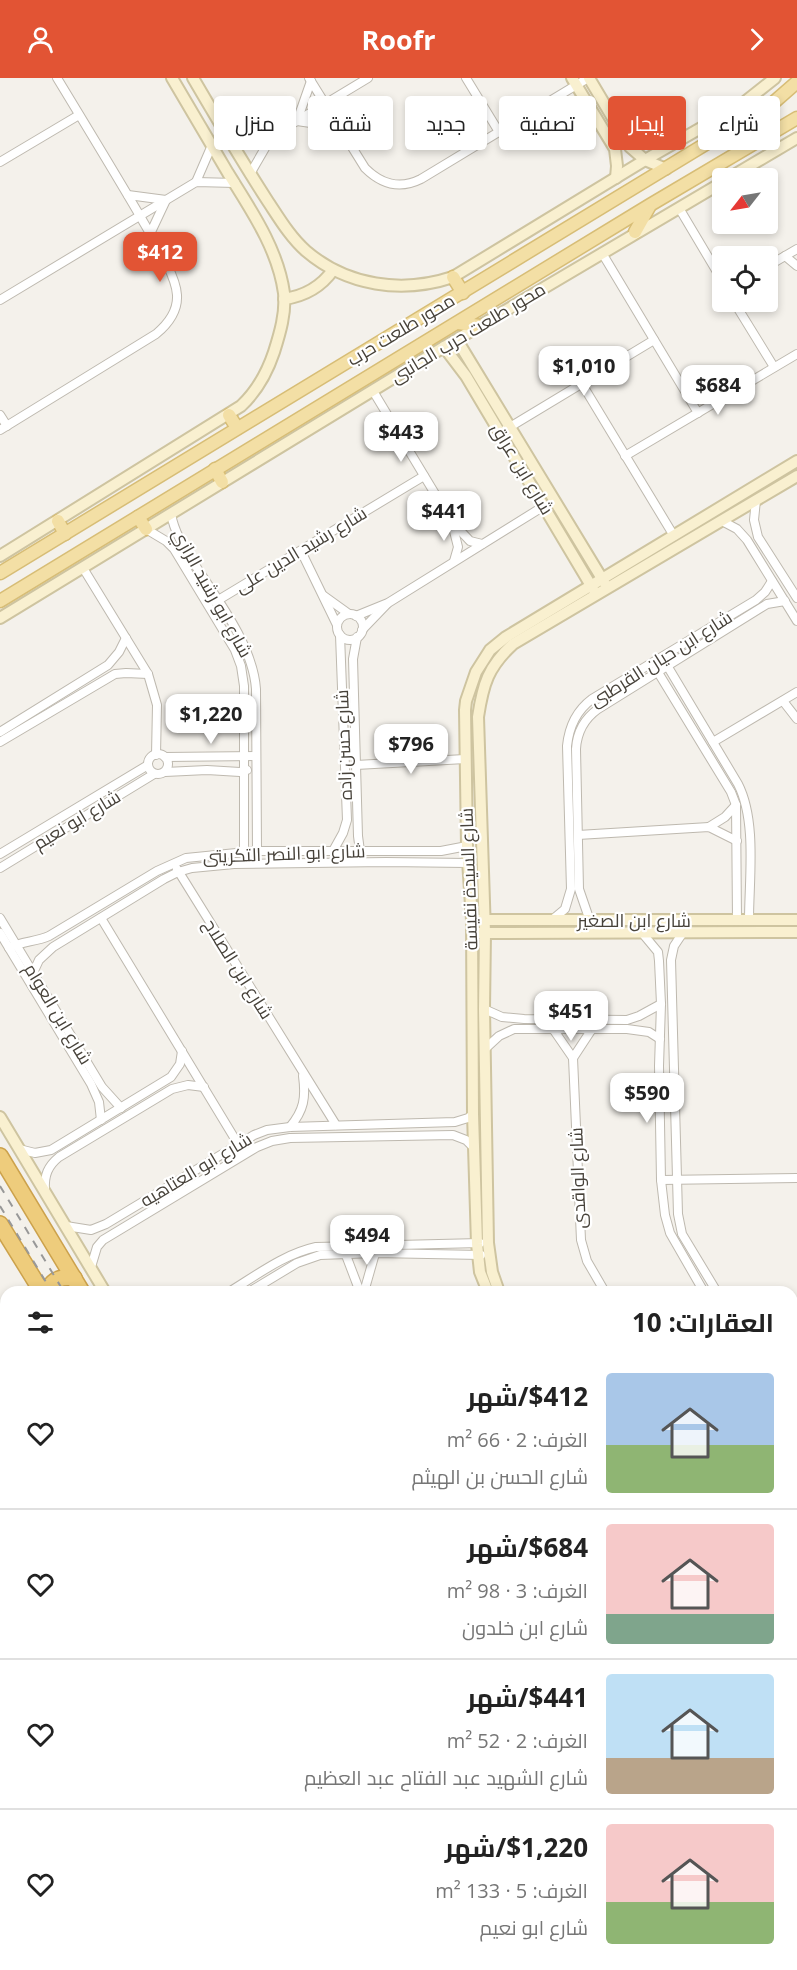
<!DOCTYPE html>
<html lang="ar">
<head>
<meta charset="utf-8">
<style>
	body { margin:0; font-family:"Open Sans",Cairo,sans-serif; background:#f2f2f2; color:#222; direction:rtl; height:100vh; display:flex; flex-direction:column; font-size:22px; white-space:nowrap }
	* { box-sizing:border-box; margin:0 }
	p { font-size:20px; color:#767676 }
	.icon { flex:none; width:33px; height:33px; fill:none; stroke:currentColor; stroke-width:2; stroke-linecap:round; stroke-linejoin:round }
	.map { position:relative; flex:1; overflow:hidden; direction:ltr }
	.sheet { position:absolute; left:0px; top:1208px; width:798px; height:686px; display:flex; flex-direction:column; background:#fff; border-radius:18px 18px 0 0; box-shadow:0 3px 9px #0003; direction:rtl }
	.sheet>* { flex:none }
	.hud { position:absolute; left:18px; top:18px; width:762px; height:54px; direction:rtl; display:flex; gap:12px }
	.needle { width:39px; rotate:239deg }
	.fabs { position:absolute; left:712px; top:90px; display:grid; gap:12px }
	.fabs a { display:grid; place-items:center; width:66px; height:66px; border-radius:6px; background:#fff; box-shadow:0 3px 9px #0003; font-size:30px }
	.price { position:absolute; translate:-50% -51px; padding:0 14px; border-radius:12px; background:#fff; color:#222; font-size:20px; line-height:39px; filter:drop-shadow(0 2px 3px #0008) }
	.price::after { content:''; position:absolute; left:50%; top:36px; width:18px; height:14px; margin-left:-9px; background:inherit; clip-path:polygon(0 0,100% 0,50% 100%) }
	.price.selected { background:#e25434; color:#fff }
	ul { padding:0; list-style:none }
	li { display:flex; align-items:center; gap:18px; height:150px; padding:0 24px }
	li+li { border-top:2px solid #e0e0e0 }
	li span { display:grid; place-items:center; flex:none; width:168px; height:120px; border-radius:6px; color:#555 }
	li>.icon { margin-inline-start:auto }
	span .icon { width:72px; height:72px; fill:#fffc; stroke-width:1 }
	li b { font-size:26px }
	h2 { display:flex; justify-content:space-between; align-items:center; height:72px; padding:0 24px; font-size:26px }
	.tag { padding:0 21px; border-radius:6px; background:#fff; box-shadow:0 3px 9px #0003; font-size:21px; line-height:54px }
	.tag.selected { background:#e25434; color:#fff }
	header { display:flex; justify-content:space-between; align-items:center; height:78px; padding:0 24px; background:#e25434; color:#fff; font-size:27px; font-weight:700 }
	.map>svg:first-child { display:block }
	.water { fill:#afcfe9 }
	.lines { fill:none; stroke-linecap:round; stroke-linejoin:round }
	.street-casing { stroke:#beb9af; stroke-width:10 }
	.secondary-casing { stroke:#cec4a0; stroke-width:14 }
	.primary-casing { stroke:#d7bd76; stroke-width:15 }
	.highway-casing { stroke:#cca24c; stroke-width:18 }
	.street { stroke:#fff; stroke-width:8 }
	.secondary { stroke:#f9f0d0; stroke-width:10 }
	.primary { stroke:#f3dfa5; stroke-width:12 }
	.highway { stroke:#eecc7c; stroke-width:15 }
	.rail { stroke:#989898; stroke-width:2; stroke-dasharray:8 8; stroke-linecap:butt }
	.labels { text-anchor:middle; stroke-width:4.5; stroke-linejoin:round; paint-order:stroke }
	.street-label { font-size:18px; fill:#47423a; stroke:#fff }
</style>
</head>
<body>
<header><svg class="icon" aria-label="forward" viewBox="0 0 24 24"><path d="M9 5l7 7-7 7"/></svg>Roofr<svg class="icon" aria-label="person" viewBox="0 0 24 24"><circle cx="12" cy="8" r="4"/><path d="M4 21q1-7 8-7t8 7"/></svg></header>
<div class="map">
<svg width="797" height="1892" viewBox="0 0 797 1892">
	<rect width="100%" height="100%" fill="#f4f1eb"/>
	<polygon class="water" points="6,1559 6,1604 0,1600 0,1565"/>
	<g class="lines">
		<defs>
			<g id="street">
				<path d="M 309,0 L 365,90 C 381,106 399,112 421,101 L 588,0"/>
				<polyline points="466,0 499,54"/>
				<polyline points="311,3 297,43 338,49"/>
				<polyline points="226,56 272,58"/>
				<polyline points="0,84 79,37"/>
				<polyline points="250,96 272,58 368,0"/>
				<polyline points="196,104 212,67"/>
				<polyline points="128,117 166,122 150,156"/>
				<polyline points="679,130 723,204"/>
				<polyline points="602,175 698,335"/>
				<polyline points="785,178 797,188"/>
				<polyline points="768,188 797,171"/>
				<polyline points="0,222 196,104 235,105"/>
				<polyline points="734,224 774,289"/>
				<polyline points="582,306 674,458"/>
				<polyline points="373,313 452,444 470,463 482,466"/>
				<polyline points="0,337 7,348"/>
				<path d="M 0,352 L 156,256 C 168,246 178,234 177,217 C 176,196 151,158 140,138 C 113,92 85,46 57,0"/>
				<polyline points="500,355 654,262"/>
				<polyline points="625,378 797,276"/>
				<polyline points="756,422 754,442 758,459 797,520"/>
				<path d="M 171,436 C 175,457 186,472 197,490 C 220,525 253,569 256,611 L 257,773"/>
				<polyline points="722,443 737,451 747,462 797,543"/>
				<polyline points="453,449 458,469 454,483"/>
				<polyline points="146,451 166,463 174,471 235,572 241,588 244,608 244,774"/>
				<polyline points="301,473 337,547"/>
				<polyline points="83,490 148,596 157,627 156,677"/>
				<polyline points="324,518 349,536"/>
				<polyline points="215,524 424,398"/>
				<circle cx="350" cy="549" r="13"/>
				<polyline points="356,538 388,525 544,428"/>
				<polyline points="362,552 387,526"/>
				<polyline points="357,559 353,581 358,758 360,773"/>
				<path d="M 665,584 L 738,706 C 757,743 749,801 749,842"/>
				<polyline points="656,591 731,714 736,727 737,842"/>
				<polyline points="783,623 797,641"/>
				<polyline points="0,654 108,587 119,574 126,560"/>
				<polyline points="0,664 115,596 126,595 148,596"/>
				<polyline points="713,664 797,614"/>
				<circle cx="158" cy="686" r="10"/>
				<polyline points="165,679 256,678"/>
				<polyline points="356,687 465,681"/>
				<polyline points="165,694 207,692 240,694 247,692"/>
				<polyline points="709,749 725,739 736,727"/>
				<polyline points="578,757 709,749 737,763"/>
				<polyline points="333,773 343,755 347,742 340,557"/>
				<polyline points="0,776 148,687"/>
				<polyline points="0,790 154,696"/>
				<polyline points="177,791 336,1047"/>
				<polyline points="0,840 102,1009 121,1030"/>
				<polyline points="101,840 238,1066"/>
				<path d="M 553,841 L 565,831 L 571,811 L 567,668 C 569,648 576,633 592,621 L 756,522 L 765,514 L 772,503"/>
				<path d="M 590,843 L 579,811 L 576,671 C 577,654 584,641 598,631 L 767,526 L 785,523"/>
				<polyline points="0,855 91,1006 99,1024 101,1042"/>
				<polyline points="643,856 658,874 659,883 661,926 659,988 661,1102 665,1137 670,1155 704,1214"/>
				<polyline points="682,856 674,868 671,882 678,1136 682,1156 717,1214"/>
				<path d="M 9,870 C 21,863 36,864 49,858 L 157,793 L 186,780 L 257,773 L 441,773 L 467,768"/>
				<polyline points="33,895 39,882 53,869 164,801 178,794 192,790 234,786 386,784 467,785"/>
				<polyline points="484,931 502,939 524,941 627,942 639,938 661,926"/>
				<polyline points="553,951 573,980 581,1162 587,1183 605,1214"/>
				<polyline points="486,970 499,958 514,951 627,951 649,954 660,961"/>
				<polyline points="573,980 592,951"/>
				<path d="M 290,1049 C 304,1032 306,1020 303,998"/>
				<polyline points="19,1071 35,1075 51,1072 171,999 180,986 182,973"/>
				<polyline points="661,1102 797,1100"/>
				<path d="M 45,1112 C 44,1097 48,1088 59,1079 L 172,1011 L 188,1007 L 204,1009"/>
				<polyline points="66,1148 91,1152 106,1146 254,1057 267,1052 290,1049 455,1044 468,1040 473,1036"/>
				<polyline points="344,1172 360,1214"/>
				<polyline points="91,1189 97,1169 103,1162 257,1069 272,1063 290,1060 453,1057 466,1062 474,1070"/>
				<path d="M 229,1214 C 257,1197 284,1176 316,1169 L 480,1165"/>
				<polyline points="249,1214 297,1185 320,1177 375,1175 481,1177"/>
				<polyline points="364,1214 376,1172"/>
				<polyline points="0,1238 6,1248"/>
				<polyline points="0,1278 6,1274"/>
				<polyline points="792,1278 797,1275"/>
				<polyline points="792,1378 797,1375"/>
				<polyline points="792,1388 797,1385"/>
				<polyline points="792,1491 797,1488"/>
				<polyline points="792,1504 797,1501"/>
				<polyline points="792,1510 797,1518"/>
				<polyline points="792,1526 797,1535"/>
				<polyline points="0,1666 6,1661"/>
				<polyline points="621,1887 625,1892"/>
				<polyline points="632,1887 635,1892"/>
				<polyline points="751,1892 760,1887"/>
			</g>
			<g id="secondary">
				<path d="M 193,0 C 217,41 241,82 267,122 C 279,140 290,159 306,173 C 347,208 402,216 453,199 L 645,82 L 741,27 L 775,0"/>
				<polyline points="572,0 615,71 617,88 616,100"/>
				<polyline points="589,0 630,69 645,82 666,91"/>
				<polyline points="729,100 797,60"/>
				<path d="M 284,221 C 305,218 321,209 333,192"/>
				<polyline points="457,262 604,504"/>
				<polyline points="444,269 466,298 593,511"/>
				<path d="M 0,478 L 241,328 C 257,313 267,295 274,274 C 280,255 286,235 284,215 C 278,171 251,132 228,95 C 209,63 191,32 172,0"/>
				<polyline points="0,540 444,269 723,104"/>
				<polyline points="479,842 797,842"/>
				<polyline points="478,855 797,854"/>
				<polyline points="0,1039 105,1214"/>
				<polyline points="488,1214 480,1194 477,1166 473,1036 472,842 467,768 465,632 466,623 476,594 490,572 506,559 797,383"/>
				<path d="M 499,1214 L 492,1194 L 488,1165 L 484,931 L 485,855 L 478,639 C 483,606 488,589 513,566 L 797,398"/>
				<polyline points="792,1698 797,1707"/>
				<polyline points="792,1718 797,1727"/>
				<polyline points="0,1724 6,1720"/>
				<polyline points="0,1762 6,1758"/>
				<polyline points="0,1783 6,1785"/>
				<polyline points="83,1887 86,1892"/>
				<polyline points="109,1887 112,1892"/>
			</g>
			<g id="primary">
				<polyline points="635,154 649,129"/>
				<polyline points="453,199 463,215"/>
				<polyline points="458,245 480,248"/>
				<polyline points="229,337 237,350"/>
				<polyline points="215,391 222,404"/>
				<polyline points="138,439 146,451"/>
				<polyline points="58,443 65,456"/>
				<polyline points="0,495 773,25 797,4"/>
				<polyline points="0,523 650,127 797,40"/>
			</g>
			<g id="highway">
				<polyline points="0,1078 82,1214"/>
				<polyline points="0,1146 42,1214"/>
				<path d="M 46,1214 C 52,1202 61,1198 74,1200"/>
				<polyline points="439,1887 442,1892"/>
				<polyline points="492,1887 495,1892"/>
			</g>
		</defs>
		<use href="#street" class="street-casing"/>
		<use href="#secondary" class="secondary-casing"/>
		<use href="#primary" class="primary-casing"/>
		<use href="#highway" class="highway-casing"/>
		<use href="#street" class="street"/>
		<use href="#secondary" class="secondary"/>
		<use href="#primary" class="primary"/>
		<use href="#highway" class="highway"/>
		<g class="rail">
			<polyline points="0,1108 64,1214"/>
			<polyline points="0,1128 52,1214"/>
			<polyline points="461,1887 464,1892"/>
			<polyline points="473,1887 476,1892"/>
		</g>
	</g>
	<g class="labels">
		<g class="street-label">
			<text transform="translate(401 252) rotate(-31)" y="6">محور طلعت حرب</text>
			<text transform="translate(468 255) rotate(-31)" y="6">محور طلعت حرب الجانبى</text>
			<text transform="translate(522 391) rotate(59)" y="6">شارع ابن عراق</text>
			<text transform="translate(301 472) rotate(-31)" y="6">شارع رشيد الدين على</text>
			<text transform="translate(212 515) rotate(61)" y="6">شارع ابو رشيد الرازي</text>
			<text transform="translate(661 581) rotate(-32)" y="6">شارع ابن حيان القرطبى</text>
			<text transform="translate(344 667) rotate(-92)" y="6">شارع حسن زاده</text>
			<text transform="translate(77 742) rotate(-31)" y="6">شارع ابو نعيم</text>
			<text transform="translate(284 776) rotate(-2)" y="6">شارع ابو النصر التكريتى</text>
			<text transform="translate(469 801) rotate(-92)" y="6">شارع السيدة نفيسة</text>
			<text x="634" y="849">شارع ابن الصغير</text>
			<text transform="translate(238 891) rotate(58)" y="6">شارع ابن الصلاح</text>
			<text transform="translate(58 936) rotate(59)" y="6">شارع ابن العوام</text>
			<text transform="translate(196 1092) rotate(-31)" y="6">شارع ابو العتاهيه</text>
			<text transform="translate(578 1100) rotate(-92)" y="6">شارع الواقدى</text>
		</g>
	</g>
</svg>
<div class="fabs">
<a><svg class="needle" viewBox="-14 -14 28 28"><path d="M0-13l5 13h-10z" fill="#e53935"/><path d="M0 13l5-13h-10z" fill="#767676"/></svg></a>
<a><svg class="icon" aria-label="locate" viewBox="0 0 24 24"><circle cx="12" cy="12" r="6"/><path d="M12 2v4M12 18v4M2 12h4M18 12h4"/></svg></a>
</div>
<b class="price selected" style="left:160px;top:205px">$412</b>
<b class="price" style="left:584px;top:319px">$1,010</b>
<b class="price" style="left:718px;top:338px">$684</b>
<b class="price" style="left:401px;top:385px">$443</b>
<b class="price" style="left:444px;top:464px">$441</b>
<b class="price" style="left:211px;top:667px">$1,220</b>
<b class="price" style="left:411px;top:697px">$796</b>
<b class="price" style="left:571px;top:964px">$451</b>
<b class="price" style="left:647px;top:1046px">$590</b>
<b class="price" style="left:367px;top:1188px">$494</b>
<div class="hud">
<a class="tag">شراء</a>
<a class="tag selected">إيجار</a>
<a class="tag">تصفية</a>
<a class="tag">جديد</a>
<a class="tag">شقة</a>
<a class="tag">منزل</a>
</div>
<section class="sheet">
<h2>العقارات: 10<svg class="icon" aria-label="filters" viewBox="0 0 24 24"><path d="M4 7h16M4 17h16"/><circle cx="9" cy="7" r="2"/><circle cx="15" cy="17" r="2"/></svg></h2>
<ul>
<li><span style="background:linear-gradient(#a9c7e8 60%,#8fb573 0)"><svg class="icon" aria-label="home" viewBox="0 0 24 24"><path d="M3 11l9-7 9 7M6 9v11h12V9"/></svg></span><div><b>$412/شهر</b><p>الغرف: 2 · 66 m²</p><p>شارع الحسن بن الهيثم</p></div><svg class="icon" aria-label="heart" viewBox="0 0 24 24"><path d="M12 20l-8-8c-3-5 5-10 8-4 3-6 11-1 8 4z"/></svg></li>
<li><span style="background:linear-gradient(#f6c9c9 75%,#7fa58c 0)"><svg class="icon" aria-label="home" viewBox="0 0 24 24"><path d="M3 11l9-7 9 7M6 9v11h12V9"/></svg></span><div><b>$684/شهر</b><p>الغرف: 3 · 98 m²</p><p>شارع ابن خلدون</p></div><svg class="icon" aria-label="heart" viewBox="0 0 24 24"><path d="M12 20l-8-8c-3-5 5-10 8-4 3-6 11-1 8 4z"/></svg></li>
<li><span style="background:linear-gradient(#bfe0f5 70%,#b9a48a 0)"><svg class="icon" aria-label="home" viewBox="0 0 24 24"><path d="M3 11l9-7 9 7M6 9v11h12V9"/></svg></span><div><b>$441/شهر</b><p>الغرف: 2 · 52 m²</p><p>شارع الشهيد عبد الفتاح عبد العظيم</p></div><svg class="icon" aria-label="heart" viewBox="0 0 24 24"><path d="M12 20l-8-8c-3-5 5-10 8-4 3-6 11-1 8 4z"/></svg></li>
<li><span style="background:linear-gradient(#f6c9c9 65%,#8fb573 0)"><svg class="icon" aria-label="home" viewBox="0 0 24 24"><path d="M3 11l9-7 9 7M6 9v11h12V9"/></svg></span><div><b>$1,220/شهر</b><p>الغرف: 5 · 133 m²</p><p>شارع ابو نعيم</p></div><svg class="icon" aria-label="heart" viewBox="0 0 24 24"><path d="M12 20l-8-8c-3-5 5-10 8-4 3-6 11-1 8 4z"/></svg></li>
</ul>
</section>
</div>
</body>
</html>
